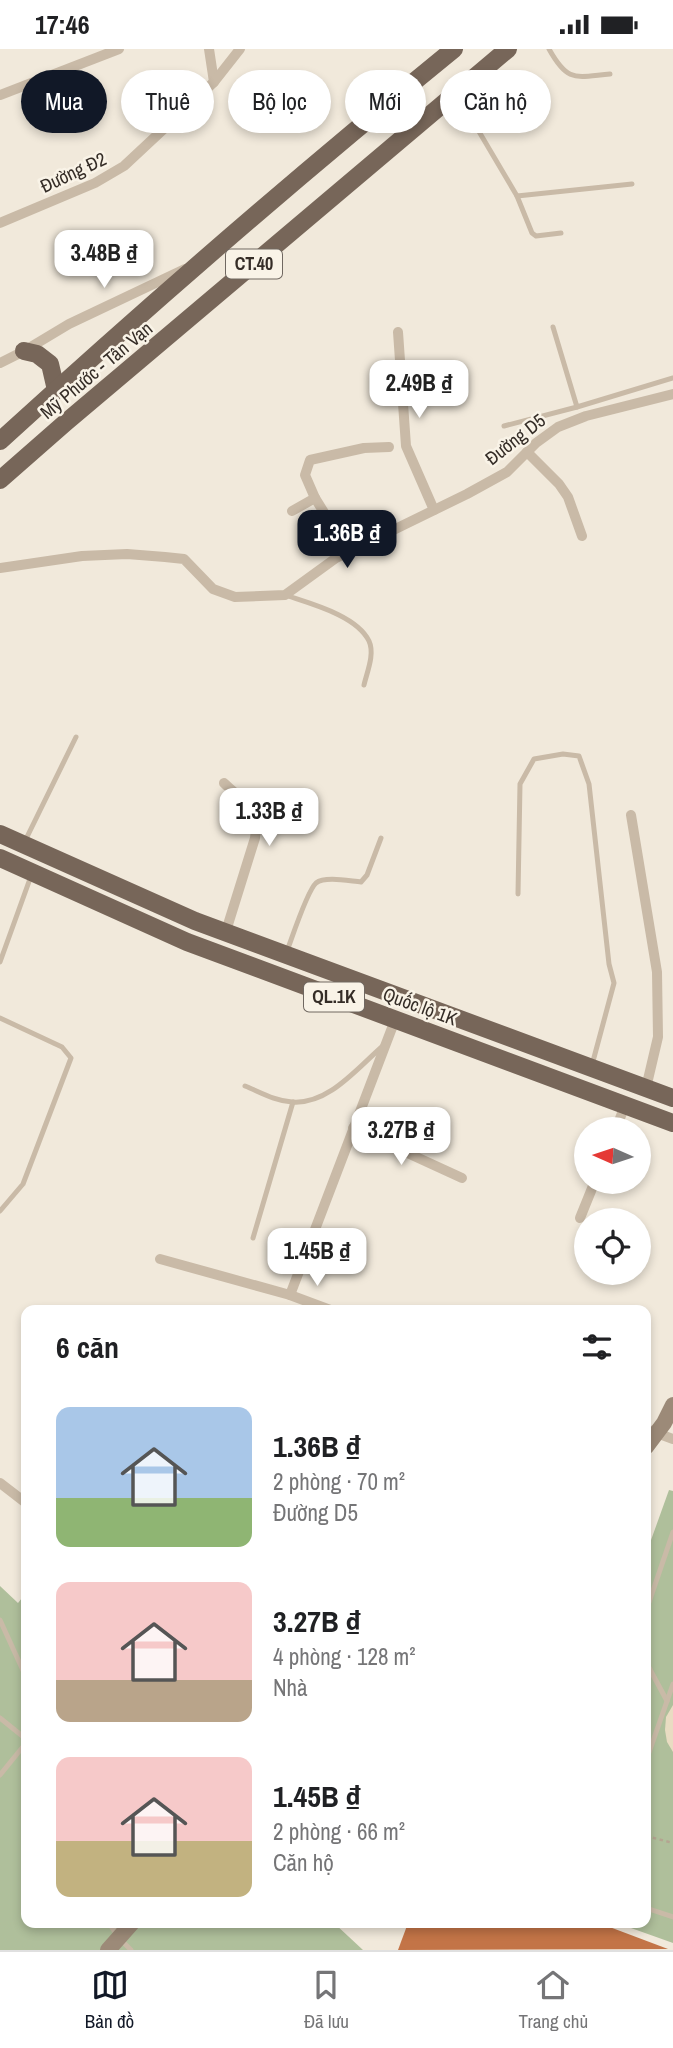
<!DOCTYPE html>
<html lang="vi">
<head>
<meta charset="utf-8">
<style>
	body { margin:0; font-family:"Archivo Narrow",sans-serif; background:#f2f2f2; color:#202124; height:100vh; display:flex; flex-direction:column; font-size:26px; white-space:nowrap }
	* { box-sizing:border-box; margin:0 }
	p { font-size:23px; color:#757577 }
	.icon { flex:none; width:38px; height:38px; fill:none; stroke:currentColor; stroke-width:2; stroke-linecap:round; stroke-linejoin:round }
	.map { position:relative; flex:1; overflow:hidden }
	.drawer { position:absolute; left:21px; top:1256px; width:630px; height:623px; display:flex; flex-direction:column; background:#fff; border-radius:14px; box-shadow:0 4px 10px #0003 }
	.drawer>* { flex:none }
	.hud { position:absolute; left:21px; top:21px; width:632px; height:63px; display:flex; gap:14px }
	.needle { width:46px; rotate:273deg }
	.tools { position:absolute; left:574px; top:1068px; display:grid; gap:14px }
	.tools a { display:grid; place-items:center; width:77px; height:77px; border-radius:50%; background:#fff; box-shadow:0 4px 10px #0003; font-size:35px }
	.price { position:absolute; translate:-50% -60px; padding:0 16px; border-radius:14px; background:#fff; color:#222; font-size:23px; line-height:46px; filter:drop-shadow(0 2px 4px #0008) }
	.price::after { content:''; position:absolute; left:50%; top:42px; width:21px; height:16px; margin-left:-10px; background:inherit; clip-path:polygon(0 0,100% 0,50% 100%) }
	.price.on { background:#111827; color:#fff }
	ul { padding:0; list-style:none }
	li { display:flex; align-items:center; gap:21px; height:175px; padding:0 35px }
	li span { display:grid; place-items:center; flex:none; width:196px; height:140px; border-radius:14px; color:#555 }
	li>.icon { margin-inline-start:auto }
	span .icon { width:84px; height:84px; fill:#fffc; stroke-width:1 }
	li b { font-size:30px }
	h2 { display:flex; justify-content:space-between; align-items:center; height:84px; padding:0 35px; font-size:30px }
	.chip { padding:0 24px; border-radius:32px; background:#fff; box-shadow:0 4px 10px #0003; font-size:24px; line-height:63px }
	.chip.on { background:#111827; color:#fff }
	.status { display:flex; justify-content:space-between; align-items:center; height:49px; padding:0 35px; background:#fff; direction:ltr }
	.status svg { height:19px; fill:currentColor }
	.dock { display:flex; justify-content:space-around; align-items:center; height:98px; border-top:2px solid #e0e0e0; background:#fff; font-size:19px; color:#757577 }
	.dock a { display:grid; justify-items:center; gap:4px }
	.dock .on { color:#111827 }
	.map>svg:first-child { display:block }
	.green { fill:#afbf9b }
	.plaza { fill:#e9dcc2 }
	.building { fill:#c37447 }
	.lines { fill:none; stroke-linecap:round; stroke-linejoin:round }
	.path { stroke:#b4a591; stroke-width:2.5; stroke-dasharray:3.5 3.5; stroke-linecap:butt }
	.lane { stroke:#c9baa7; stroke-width:5 }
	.street { stroke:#c9baa7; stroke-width:10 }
	.secondary { stroke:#9c8a78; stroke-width:16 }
	.primary { stroke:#776659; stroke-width:18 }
	.labels { text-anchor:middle; stroke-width:5; stroke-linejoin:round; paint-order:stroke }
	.shield { fill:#f9f3e7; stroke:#706861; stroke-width:2 }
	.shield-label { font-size:18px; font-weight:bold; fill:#352d27 }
	.street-label { font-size:19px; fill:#352d27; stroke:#f9f3e7 }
</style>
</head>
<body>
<div class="status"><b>17:46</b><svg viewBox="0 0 49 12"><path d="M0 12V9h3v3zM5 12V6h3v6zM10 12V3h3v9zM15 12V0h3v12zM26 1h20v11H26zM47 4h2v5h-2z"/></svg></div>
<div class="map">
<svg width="673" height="1901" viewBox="0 0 673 1901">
	<rect width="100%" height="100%" fill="#f1e9db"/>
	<g class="green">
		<polygon points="669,1441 673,1442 673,1894 617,1874 646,1874 646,1505"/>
		<polygon points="0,1537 18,1554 26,1544 26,1874 334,1874 363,1901 0,1901"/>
	</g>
	<polygon class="plaza" points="673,1656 673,1703 667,1693 665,1681 666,1668"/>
	<polygon class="building" points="408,1874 599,1874 668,1900 398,1901"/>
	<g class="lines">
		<polyline class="path" points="646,1787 673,1794"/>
		<g class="lane">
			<path d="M 549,0 C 568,34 575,28 610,25"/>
			<polyline points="458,47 517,147 632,135"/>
			<polyline points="517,147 532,184 536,187 561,184"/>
			<polyline points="553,278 577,358 673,329"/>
			<polyline points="504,377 577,358"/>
			<path d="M 288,547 C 312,555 357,567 369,592 C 375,605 367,623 364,636"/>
			<polyline points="25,792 76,688"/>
			<polyline points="518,845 520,735 534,710 563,705 579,707 589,735 609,915 614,934 592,1016"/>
			<path d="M 287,902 C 292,889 307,842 316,834 C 325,827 349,832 361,833 L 367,826 L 381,789"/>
			<polyline points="0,913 31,827"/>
			<polyline points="0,969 62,998 71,1009 23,1135 0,1162"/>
			<path d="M 245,1037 C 260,1043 275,1052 292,1053 C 329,1056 358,1018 384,996"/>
			<polyline points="253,1189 293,1053"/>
			<polyline points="646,1562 673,1483"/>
			<polyline points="0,1571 26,1628"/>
			<polyline points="646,1613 667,1652"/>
			<polyline points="0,1669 26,1690"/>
			<polyline points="646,1712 673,1635"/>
			<polyline points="0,1726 26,1694"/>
			<polyline points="646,1859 673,1868"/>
			<polyline points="109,1874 119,1889 131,1901"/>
		</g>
		<g class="street">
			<polyline points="209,0 214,33"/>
			<polyline points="0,46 119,0"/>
			<polyline points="0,174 95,134 124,117 214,33 240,0"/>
			<polyline points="398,283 406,397 434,461"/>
			<polyline points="0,314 24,302 69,275 185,220"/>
			<polyline points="527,403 559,435 568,448 582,487"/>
			<polyline points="315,449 305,426 310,411 364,399 389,398"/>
			<polyline points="292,462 315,449 348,502"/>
			<polyline points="0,519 82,507 127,505 165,508 184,510 213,540 235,548 285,546 336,509 467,445 507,423 536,394 558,378 586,367 673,345"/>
			<path d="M 224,734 C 244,753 260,759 255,789 L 226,882"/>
			<polyline points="631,766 657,923 658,988 646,1039"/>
			<polyline points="353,1079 462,1129"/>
			<polyline points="616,1080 625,1056"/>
			<polyline points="580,1169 595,1132"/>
			<polyline points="160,1210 290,1246 333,1262"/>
			<polyline points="290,1246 395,971"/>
			<polyline points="646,1380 673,1390"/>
			<polyline points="0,1434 26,1454"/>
		</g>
		<g class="secondary">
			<polyline points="646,1398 664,1374 673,1356"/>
			<polyline points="108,1901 132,1874"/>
		</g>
		<g class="primary">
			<polyline points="24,302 37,305 50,315 56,341"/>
			<path d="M 0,392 C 148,257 299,126 454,0"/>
			<polyline points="0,431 65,374 508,0"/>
			<polyline points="0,785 195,872 673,1049"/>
			<polyline points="0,809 187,893 673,1074"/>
		</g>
	</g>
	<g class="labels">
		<g class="shield">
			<rect x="226" y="200.5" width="56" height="29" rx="5"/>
			<rect x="304" y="933.5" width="60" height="29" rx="5"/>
		</g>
		<g class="shield-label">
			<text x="254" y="221">CT.40</text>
			<text x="334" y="954">QL.1K</text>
		</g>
		<g class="street-label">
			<text transform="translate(73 123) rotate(-25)" y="7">Đường Đ2</text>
			<text transform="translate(96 321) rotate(-40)" y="7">Mỹ Phước - Tân Vạn</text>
			<text transform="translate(515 390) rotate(-38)" y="7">Đường D5</text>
			<text transform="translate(420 957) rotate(20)" y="7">Quốc lộ 1K</text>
		</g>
	</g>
</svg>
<div class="tools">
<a><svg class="needle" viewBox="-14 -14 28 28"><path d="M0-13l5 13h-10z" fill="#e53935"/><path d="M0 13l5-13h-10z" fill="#757577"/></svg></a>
<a><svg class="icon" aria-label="locate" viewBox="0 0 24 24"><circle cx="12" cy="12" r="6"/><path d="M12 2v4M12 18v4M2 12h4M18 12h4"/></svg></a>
</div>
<b class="price" style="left:104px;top:241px">3.48B ₫</b>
<b class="price" style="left:419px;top:371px">2.49B ₫</b>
<b class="price on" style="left:347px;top:521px">1.36B ₫</b>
<b class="price" style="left:269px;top:799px">1.33B ₫</b>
<b class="price" style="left:401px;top:1118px">3.27B ₫</b>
<b class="price" style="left:317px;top:1239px">1.45B ₫</b>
<div class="hud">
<a class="chip on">Mua</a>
<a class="chip">Thuê</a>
<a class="chip">Bộ lọc</a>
<a class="chip">Mới</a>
<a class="chip">Căn hộ</a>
</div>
<section class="drawer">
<h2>6 căn<svg class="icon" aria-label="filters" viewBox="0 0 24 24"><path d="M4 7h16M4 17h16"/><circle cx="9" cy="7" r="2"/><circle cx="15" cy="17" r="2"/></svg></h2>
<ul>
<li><span style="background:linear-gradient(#a9c7e8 65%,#8fb573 0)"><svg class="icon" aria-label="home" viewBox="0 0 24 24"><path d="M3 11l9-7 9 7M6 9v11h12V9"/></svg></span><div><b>1.36B ₫</b><p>2 phòng · 70 m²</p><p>Đường D5</p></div></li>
<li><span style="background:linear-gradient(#f6c9c9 70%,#b9a48a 0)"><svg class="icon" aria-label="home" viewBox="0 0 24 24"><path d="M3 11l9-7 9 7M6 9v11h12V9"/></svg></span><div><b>3.27B ₫</b><p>4 phòng · 128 m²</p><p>Nhà</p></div></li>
<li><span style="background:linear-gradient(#f6c9c9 60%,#c2b280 0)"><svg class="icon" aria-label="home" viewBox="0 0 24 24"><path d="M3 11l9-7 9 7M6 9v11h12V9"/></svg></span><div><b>1.45B ₫</b><p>2 phòng · 66 m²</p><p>Căn hộ</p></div></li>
</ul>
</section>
</div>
<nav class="dock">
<a class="on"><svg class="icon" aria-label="map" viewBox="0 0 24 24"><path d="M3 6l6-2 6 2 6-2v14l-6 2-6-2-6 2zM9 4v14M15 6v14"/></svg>Bản đồ</a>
<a><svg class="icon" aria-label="saved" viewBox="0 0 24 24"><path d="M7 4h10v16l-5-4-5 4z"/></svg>Đã lưu</a>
<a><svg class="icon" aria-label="home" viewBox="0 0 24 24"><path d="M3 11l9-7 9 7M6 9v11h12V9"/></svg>Trang chủ</a>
</nav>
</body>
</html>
